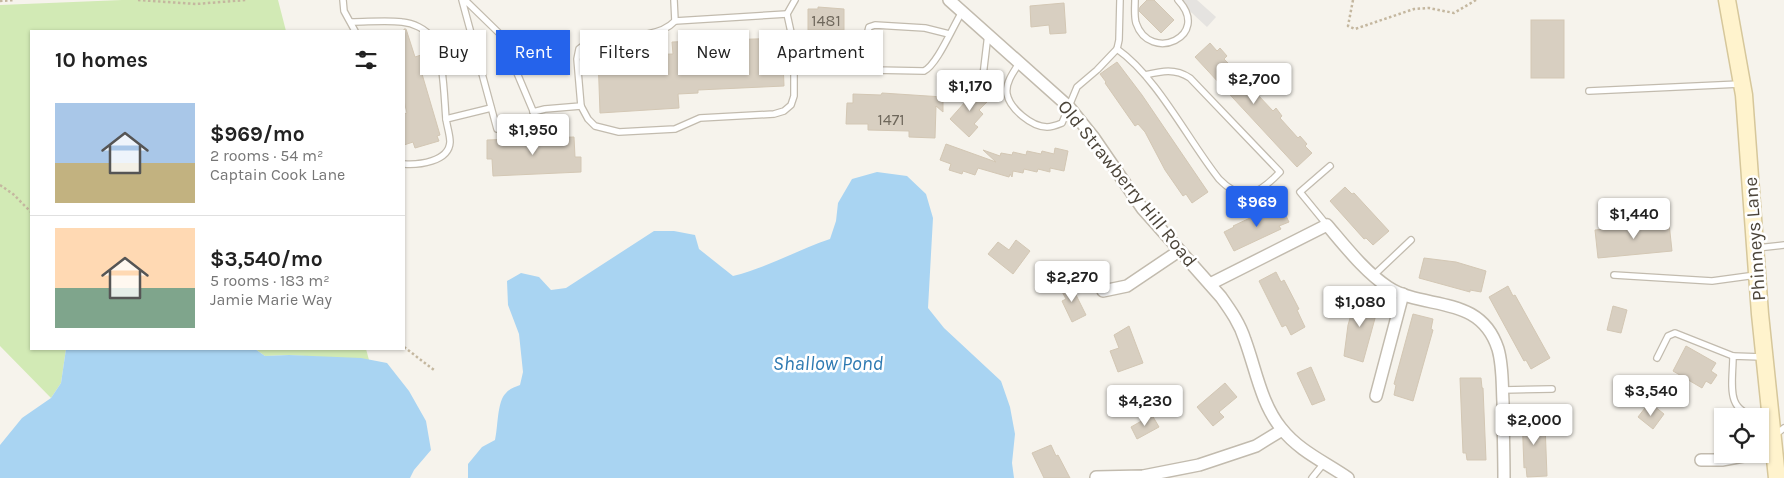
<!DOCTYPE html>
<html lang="en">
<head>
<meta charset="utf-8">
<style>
	body { margin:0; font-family:Karla,sans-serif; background:#f6f6f6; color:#222; height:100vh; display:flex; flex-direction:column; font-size:19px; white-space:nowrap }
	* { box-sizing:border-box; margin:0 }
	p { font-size:16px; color:#767676 }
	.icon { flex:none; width:28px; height:28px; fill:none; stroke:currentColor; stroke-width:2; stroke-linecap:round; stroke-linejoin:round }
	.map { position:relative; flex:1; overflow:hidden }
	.panel { position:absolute; left:30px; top:30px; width:375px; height:320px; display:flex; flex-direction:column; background:#fff; border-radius:0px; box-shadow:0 1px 4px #0004 }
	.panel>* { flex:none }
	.banner { position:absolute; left:420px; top:30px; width:475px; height:45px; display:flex; gap:10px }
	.fabs { position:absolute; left:1714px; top:408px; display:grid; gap:10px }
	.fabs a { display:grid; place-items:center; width:55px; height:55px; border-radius:0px; background:#fff; box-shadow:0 1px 4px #0004; font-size:25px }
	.price { position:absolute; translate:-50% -42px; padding:0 11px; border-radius:5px; background:#fff; color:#222; font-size:16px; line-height:32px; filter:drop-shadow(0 1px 2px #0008) }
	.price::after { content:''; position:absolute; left:50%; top:30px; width:15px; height:11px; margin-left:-8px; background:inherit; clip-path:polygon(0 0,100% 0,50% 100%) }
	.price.selected { background:#2563eb; color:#fff }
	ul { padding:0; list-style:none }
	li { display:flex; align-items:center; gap:15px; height:125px; padding:0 25px }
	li+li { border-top:1px solid #e0e0e0 }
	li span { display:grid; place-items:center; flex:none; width:140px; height:100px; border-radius:0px; color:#555 }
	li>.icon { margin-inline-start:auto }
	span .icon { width:60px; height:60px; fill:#fffc; stroke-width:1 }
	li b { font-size:21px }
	h2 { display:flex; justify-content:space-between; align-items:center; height:60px; padding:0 25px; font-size:21px }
	.tag { padding:0 18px; border-radius:0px; background:#fff; box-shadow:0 1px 4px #0004; font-size:18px; line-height:45px }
	.tag.selected { background:#2563eb; color:#fff }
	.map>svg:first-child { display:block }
	.green { fill:#d2eab5 }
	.parking { fill:#e5e3e0 }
	.water { fill:#a9d4f2 }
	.building { fill:#d8cfc1; stroke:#d3c7b4 }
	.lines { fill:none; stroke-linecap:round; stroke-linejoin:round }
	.lane-casing { stroke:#c2bbae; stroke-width:8 }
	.street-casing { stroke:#c2bbae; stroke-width:14 }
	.secondary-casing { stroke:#d6c79b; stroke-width:19 }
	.path { stroke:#c4b79f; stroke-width:2.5; stroke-dasharray:2.5 2.5; stroke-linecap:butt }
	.lane { stroke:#fff; stroke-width:5.5 }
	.street { stroke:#fff; stroke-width:11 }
	.secondary { stroke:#fff3cd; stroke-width:16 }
	.labels { text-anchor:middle; stroke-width:5; stroke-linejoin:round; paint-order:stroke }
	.number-label { font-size:16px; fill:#6e675b }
	.street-label { font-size:19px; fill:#4b4439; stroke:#fff }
	.water-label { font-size:20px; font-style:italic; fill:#2e7ab2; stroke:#fff }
</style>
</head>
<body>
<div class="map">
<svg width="1784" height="478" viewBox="0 0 1784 478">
	<rect width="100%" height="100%" fill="#f6f3ec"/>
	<g class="green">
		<polygon points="122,0 278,0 286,31 31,31 31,349 66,349 61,383 51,398 0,346 0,5"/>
		<polygon points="255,349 366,349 369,360 289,355 265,356"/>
	</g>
	<polygon class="parking" points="1178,0 1197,0 1216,17 1207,27"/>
	<g class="water">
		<path d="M 877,172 L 907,176 L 926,194 L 933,218 L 928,308 L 944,328 L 1001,381 L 1010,407 L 1015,434 L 1012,463 L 1014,478 L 468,478 L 468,464 L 482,447 L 495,440 C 498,428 497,401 506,393 C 509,389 515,387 520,385 L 523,372 L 519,334 L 508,305 L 507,281 L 521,273 L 539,277 L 551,290 L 566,288 L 654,231 L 674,231 L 695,235 L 699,249 L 733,276 C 767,268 797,250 830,239 L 836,221 L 838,203 L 852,179 Z"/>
		<polygon points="66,349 255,349 265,356 289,355 361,358 387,363 409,391 426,421 431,450 414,470 410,478 0,478 0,445 22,418 51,398 61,383"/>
	</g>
	<g class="building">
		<polygon points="1147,0 1154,0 1174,20 1161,33 1139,11 1140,7"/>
		<polygon points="1064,3 1066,33 1050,34 1049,25 1031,27 1030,6"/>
		<polygon points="818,7 844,9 844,30 808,30 808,9 818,9"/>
		<rect x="1531" y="20" width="33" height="58"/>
		<polygon points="404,29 406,29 415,57 430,52 436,70 422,74 440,135 437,136 439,141 415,148 413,142 404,145 404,114 407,113 404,101"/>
		<polygon points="782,38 784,86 698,90 698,93 678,94 679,108 600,113 598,56 673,54 672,42"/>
		<polygon points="1210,43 1217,51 1220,48 1227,56 1224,59 1243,78 1245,76 1253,84 1251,86 1257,94 1273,111 1276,108 1282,116 1280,118 1298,138 1300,136 1307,144 1305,146 1312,153 1297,167 1195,57"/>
		<polygon points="1117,62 1142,95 1208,192 1192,203 1186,194 1183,196 1165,170 1145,132 1138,124 1135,126 1105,83 1106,82 1100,74"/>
		<polygon points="972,86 988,101 979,110 983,114 974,124 978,127 969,137 950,119 966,101 962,97"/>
		<polygon points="882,93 943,97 943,112 936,106 935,138 909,137 909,131 868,130 868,124 846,124 847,103 853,103 853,94 881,95"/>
		<polygon points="574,137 575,157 581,157 581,172 493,176 492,159 487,159 487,140"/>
		<polygon points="946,144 996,162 983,150 1000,156 1001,153 1012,155 1013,152 1026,155 1027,151 1041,154 1042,151 1054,154 1055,148 1068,151 1064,171 1050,168 1050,172 1038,169 1037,172 1024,169 1023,173 1013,171 1012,177 1010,174 1009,177 978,168 975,175 963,171 962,174 949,170 951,164 940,160"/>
		<polygon points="1345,187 1352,194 1354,193 1389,231 1373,245 1366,238 1364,239 1330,201"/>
		<polygon points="1280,204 1289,222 1279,226 1281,229 1234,251 1224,232 1234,227 1233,226"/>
		<polygon points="1669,223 1672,251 1598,258 1595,230"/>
		<polygon points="1016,240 1030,251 1013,274 988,254 998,242 1009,250"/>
		<polygon points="1424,258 1456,262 1486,271 1481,292 1470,290 1470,292 1419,278"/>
		<polygon points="1276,272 1281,282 1284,280 1299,309 1297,310 1305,327 1291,335 1286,325 1282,327 1259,281"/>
		<polygon points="1070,283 1086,315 1072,322 1062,301 1066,299 1060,288"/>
		<polygon points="1508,286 1513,296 1515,295 1550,358 1531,369 1526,360 1524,361 1489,297"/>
		<polygon points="1357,295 1377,301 1374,310 1377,311 1363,362 1344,356 1348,325"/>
		<polygon points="1613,306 1627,310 1621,333 1607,330"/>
		<polygon points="1413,314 1433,319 1431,329 1433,330 1413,401 1394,395 1396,385 1394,384"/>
		<polygon points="1129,326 1143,363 1118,372 1110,351 1119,348 1114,335"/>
		<polygon points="1686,346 1716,363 1711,371 1717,375 1711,384 1706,381 1702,388 1673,371"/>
		<polygon points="1311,367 1325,400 1312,405 1297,373"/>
		<polygon points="1460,378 1481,378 1482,388 1483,388 1486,460 1467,460 1466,453 1463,453"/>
		<polygon points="1225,383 1237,397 1219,412 1224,417 1213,426 1197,407"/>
		<polygon points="1654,406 1664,414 1653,429 1638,417 1645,408 1649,411"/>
		<polygon points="1152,415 1159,427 1137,439 1131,427"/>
		<polygon points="1522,415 1542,415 1542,424 1545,424 1547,476 1527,477 1526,467 1524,468"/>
		<polygon points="1051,445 1056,456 1058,455 1070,478 1044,478 1032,453"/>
	</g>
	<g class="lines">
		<defs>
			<g id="lane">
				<polyline points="343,0 344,11 355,31"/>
				<polyline points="462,0 497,129 526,123 536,118 501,35 465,0"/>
				<path d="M 1120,0 L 1119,40 L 1117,49 C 1157,77 1188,140 1219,179 C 1243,204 1259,194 1280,172 L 1190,78 C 1175,68 1162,71 1145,75"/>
				<path d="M 1135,0 C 1135,7 1134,16 1136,23 C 1150,64 1212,36 1178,0"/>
				<polyline points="675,21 787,14"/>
				<path d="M 351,22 C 368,22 386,20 402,22 C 413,23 426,29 432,38 C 444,57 444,96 446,119"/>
				<path d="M 949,34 L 925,28 L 875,25 L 869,27 L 868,31 L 868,67 L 873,70 L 924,71 C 937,65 953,26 962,12"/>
				<path d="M 1020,62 C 1014,71 1005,83 1007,94 C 1010,109 1032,127 1047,127 C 1052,127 1057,125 1062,123 L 1077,87 L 1097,70 L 1117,49"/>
				<polyline points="982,84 988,34"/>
				<polyline points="1589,91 1740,84"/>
				<polyline points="581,106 588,119 595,126 619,132 675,129 700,118 774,114 784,111 791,105 794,96 794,46 787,14 795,0"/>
				<path d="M 533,112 L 545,109 L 581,106 L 577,59 L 579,49 L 592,39 L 600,36 C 624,35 658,39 675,21 L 674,0"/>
				<path d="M 404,164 C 418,165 449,162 450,142 C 450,135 447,126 446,119 L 491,108"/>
				<polyline points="1327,225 1300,192 1330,166"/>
				<polyline points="1757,248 1784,245"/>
				<polyline points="1374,275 1411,240"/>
				<polyline points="1614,275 1712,281 1756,275"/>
				<polyline points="1657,358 1668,336 1675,333 1733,356"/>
				<polyline points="1503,390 1552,389"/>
				<path d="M 1759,416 C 1724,413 1733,383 1733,356 L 1762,357"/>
				<polyline points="1775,435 1784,428"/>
				<polyline points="1312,478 1324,463"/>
			</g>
			<g id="street">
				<path d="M 949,0 L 1069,107 L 1094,138 L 1142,208 L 1221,297 C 1231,311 1240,324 1245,340 C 1256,370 1261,403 1281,428 C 1299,451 1325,462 1348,478"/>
				<path d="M 1210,284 L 1327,225 C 1345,246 1365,272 1388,287 C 1424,311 1480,293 1498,349 C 1503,366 1502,385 1503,402 C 1503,427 1504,453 1504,478"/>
				<polyline points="1103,291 1127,286 1179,251"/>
				<polyline points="1376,396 1403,294"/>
				<polyline points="1701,460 1722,460 1754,454"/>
				<polyline points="1096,477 1143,476 1199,465 1256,446 1282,430"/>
			</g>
			<polyline id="secondary" points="1727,0 1744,95 1760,314 1777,478"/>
		</defs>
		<use href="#lane" class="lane-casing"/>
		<use href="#street" class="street-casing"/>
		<use href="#secondary" class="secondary-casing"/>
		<g class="path">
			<polyline points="138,0 196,4 246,0"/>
			<polyline points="1353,0 1348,26 1355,29 1414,9 1429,8 1454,13 1476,0"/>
			<polyline points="0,1 15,0"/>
			<polyline points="0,185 13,194 31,212"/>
			<polyline points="404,347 434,370"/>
		</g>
		<use href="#lane" class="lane"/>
		<use href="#street" class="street"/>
		<use href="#secondary" class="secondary"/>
	</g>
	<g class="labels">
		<g class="number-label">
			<text x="826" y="26">1481</text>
			<text x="891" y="125">1471</text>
		</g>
		<g class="street-label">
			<text transform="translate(1128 183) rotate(51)" y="7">Old Strawberry Hill Road</text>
			<text transform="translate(1754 239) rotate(-94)" y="7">Phinneys Lane</text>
		</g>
		<g class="water-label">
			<text x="828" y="370">Shallow Pond</text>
		</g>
	</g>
</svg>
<div class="fabs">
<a><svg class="icon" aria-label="locate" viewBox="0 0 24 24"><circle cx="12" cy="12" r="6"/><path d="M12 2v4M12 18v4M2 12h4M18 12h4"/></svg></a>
</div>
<b class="price" style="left:1254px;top:105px">$2,700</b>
<b class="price" style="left:970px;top:112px">$1,170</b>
<b class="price" style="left:533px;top:156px">$1,950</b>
<b class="price selected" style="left:1257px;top:228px">$969</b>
<b class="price" style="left:1634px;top:240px">$1,440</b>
<b class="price" style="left:1072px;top:303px">$2,270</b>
<b class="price" style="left:1360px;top:328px">$1,080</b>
<b class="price" style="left:1651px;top:417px">$3,540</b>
<b class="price" style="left:1145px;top:427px">$4,230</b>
<b class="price" style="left:1534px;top:446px">$2,000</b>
<div class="banner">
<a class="tag">Buy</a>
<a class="tag selected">Rent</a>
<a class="tag">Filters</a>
<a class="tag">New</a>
<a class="tag">Apartment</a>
</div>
<section class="panel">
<h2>10 homes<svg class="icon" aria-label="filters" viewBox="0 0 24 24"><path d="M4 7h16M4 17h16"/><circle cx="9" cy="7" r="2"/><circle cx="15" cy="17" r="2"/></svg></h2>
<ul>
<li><span style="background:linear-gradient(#a9c7e8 60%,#c2b280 0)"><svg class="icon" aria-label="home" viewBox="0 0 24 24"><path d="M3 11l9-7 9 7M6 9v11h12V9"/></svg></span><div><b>$969/mo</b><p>2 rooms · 54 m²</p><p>Captain Cook Lane</p></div></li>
<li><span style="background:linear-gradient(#ffd9b3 60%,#7fa58c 0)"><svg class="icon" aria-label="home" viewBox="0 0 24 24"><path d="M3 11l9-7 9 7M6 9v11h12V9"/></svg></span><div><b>$3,540/mo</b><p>5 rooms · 183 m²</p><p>Jamie Marie Way</p></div></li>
</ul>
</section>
</div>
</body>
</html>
